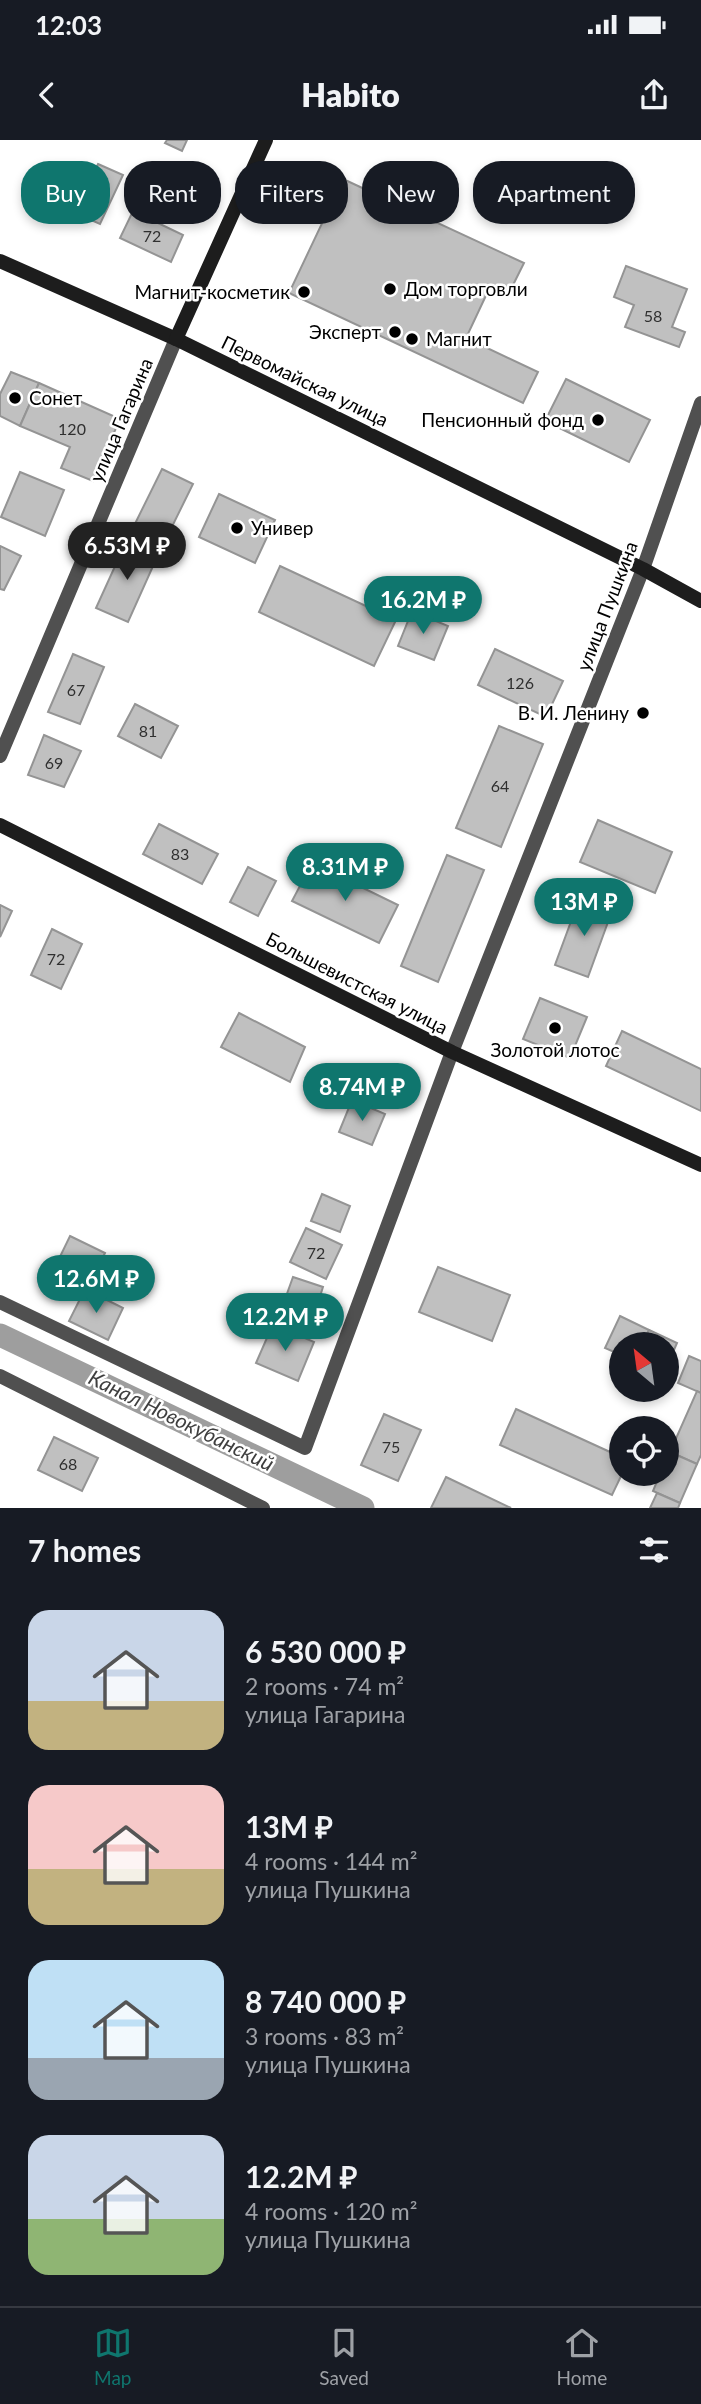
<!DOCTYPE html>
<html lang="en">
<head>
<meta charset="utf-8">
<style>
	body { margin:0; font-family:Lato,sans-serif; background:#20242c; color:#f1f3f6; height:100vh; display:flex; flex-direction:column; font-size:26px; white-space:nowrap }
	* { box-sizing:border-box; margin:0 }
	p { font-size:23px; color:#9ea1a6 }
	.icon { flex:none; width:38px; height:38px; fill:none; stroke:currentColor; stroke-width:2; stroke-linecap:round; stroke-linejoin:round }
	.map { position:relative; height:1368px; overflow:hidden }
	.side { display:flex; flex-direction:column; background:#171b24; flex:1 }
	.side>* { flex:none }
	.guide { position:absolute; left:21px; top:21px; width:660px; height:63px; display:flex; gap:14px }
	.needle { width:46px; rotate:331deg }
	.fabs { position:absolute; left:609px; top:1192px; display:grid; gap:14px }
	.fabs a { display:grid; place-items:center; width:70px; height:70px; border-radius:50%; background:#171b24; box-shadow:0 4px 10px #0003; font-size:35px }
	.price { position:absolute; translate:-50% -60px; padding:0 16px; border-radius:24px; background:#0f766e; color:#fff; font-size:23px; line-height:46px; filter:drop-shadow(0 2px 4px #0008) }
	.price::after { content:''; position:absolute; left:50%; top:42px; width:21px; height:16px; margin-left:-10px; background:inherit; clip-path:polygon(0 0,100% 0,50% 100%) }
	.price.active { background:#222; color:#fff }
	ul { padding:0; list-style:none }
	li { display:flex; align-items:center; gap:21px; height:175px; padding:0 28px }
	li span { display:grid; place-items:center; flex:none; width:196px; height:140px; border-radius:21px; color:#555 }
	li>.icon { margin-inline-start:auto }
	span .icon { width:84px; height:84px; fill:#fffc; stroke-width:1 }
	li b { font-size:30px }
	h2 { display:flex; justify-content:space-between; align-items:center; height:84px; padding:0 28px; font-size:30px }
	.tag { padding:0 24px; border-radius:28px; background:#171b24; box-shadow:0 4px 10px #0003; font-size:24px; line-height:63px }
	.tag.active { background:#0f766e; color:#fff }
	.status { display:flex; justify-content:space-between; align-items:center; height:49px; padding:0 35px; background:#171b24; direction:ltr }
	.status svg { height:19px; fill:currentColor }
	header { display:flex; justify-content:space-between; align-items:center; height:91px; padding:0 28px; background:#171b24; font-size:32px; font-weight:800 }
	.menu { display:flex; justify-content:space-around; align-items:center; height:98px; border-top:2px solid #363941; background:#171b24; font-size:19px; color:#9ea1a6 }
	.menu a { display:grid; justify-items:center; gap:4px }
	.menu .active { color:#0f766e }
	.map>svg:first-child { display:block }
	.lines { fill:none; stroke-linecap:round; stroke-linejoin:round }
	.canal { stroke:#9e9e9e; stroke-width:23 }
	.building { fill:#c0c0c0; stroke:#949494; stroke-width:2 }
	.street { stroke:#505050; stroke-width:14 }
	.secondary { stroke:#1d1d1d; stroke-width:14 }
	.poi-dot { fill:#000; stroke:#fff; stroke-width:2.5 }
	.labels { text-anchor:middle; stroke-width:5; stroke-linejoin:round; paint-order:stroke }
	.number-label { font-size:16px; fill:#303030 }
	.poi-label { font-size:19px; fill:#000; stroke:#fff; text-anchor:start }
	.street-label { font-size:19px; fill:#000; stroke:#fff }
	.water-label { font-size:21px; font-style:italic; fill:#3f3f3f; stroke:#fff }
</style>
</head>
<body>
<div class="status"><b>12:03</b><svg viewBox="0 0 49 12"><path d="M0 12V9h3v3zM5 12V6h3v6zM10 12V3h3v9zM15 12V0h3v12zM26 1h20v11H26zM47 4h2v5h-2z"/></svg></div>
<header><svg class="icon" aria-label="back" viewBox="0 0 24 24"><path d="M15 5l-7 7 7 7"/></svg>Habito<svg class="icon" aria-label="share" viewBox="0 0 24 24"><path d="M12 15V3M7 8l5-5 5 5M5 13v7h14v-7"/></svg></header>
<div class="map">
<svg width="701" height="1368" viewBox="0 0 701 1368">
	<rect width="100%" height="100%" fill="#fff"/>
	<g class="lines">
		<polyline class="canal" points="0,1195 363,1368"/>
	</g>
	<g class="building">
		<polygon points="167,0 187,0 182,11 165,3"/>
		<polygon points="98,24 123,35 100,84 75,73"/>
		<polygon points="57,29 77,40 65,62 45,52"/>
		<polygon points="343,39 524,123 510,151 490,147 466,198 538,232 523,263 289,153"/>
		<polygon points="133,71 183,95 171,122 120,98"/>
		<polygon points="626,126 687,149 672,187 685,192 679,207 625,187 634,165 614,157"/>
		<polygon points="11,232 39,243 20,286 0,276 0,254"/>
		<polygon points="566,239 650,280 629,322 545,281"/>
		<polygon points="39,243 120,279 93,341 61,328 70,307 20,286"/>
		<polygon points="162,329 193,344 158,415 126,402"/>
		<polygon points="20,332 64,350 45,396 1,377"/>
		<polygon points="219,354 275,380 255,423 199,397"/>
		<polygon points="126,402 158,415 128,482 96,468"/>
		<polygon points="0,406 21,416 4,450 0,449"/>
		<polygon points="280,426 396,480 374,526 259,472"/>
		<polygon points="412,471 448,486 434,520 398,506"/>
		<polygon points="495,509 563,541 546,577 478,545"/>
		<polygon points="73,514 104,527 80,584 48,572"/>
		<polygon points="135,564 178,586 161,618 118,596"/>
		<polygon points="499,586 543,604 501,707 456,688"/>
		<polygon points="44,595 81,611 64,647 28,635"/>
		<polygon points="598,680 672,712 655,753 580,722"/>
		<polygon points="159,684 218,714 202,744 143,714"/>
		<polygon points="447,715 484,730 438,842 401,826"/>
		<polygon points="312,723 398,765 379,803 292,761"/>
		<polygon points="248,727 276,741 258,776 230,762"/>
		<polygon points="580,757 612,771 588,837 555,825"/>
		<polygon points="0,765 12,771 0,797"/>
		<polygon points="52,789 82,804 61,849 31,835"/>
		<polygon points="540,858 587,877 570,918 523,899"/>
		<polygon points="239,873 305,907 290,942 221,907"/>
		<polygon points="622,891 701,929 701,971 606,926"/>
		<polygon points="352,960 385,974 372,1005 339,992"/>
		<polygon points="322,1054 350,1066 340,1092 311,1081"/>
		<polygon points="306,1088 342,1105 326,1139 290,1122"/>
		<polygon points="70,1096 105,1113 90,1143 55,1127"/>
		<polygon points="438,1127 510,1155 492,1201 419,1172"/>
		<polygon points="293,1137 323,1147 315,1172 284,1162"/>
		<polygon points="85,1149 123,1168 108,1200 69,1181"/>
		<polygon points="620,1176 649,1190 642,1204 621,1204 621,1215 605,1208"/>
		<polygon points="273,1184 314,1202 298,1241 256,1223"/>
		<polygon points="649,1190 677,1203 667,1226 667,1204 642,1204"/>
		<polygon points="689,1216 701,1221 701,1253 678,1243"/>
		<polygon points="697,1251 701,1253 701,1315 697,1324 670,1312"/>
		<polygon points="516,1269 621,1317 622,1334 612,1355 500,1305"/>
		<polygon points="384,1274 421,1290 398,1341 361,1325"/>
		<polygon points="54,1297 98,1318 82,1351 38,1330"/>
		<polygon points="670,1312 697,1324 680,1363 653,1351 660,1334 667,1334 667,1319"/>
		<polygon points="446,1337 511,1368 431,1368"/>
		<polygon points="657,1353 680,1363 678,1368 650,1368"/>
	</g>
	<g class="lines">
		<g class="street">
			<polyline points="0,616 176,199"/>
			<polyline points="0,1162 305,1308 452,912 643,429 701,263"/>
			<polyline points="0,1236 263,1368"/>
		</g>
		<g class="secondary">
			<polyline points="0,121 176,199 643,429 701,461"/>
			<polyline points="176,199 266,0"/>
			<polyline points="0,685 452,912 701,1025"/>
		</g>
	</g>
	<g class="poi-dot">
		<circle cx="390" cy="149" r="7"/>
		<circle cx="304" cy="152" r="7"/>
		<circle cx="395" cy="192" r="7"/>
		<circle cx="412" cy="199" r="7"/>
		<circle cx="15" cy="258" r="7"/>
		<circle cx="598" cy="280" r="7"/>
		<circle cx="237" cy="388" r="7"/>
		<circle cx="643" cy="573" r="7"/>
		<circle cx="555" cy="888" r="7"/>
	</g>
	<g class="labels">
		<g class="number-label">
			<text x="152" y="102">72</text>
			<text x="653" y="182">58</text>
			<text x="72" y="295">120</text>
			<text x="520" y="549">126</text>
			<text x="76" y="556">67</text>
			<text x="148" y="597">81</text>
			<text x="54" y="629">69</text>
			<text x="500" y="652">64</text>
			<text x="180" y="720">83</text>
			<text x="56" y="825">72</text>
			<text x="316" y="1119">72</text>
			<text x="391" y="1313">75</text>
			<text x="68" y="1330">68</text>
		</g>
		<g class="poi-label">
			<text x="404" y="156">Дом торговли</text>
			<text x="290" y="159" text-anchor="end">Магнит-косметик</text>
			<text x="381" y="199" text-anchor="end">Эксперт</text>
			<text x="426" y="206">Магнит</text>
			<text x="29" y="265">Сонет</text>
			<text x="584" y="287" text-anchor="end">Пенсионный фонд</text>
			<text x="251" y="395">Универ</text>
			<text x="629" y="580" text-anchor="end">В. И. Ленину</text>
			<text x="555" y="917" text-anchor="middle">Золотой лотос</text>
		</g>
		<g class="street-label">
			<text transform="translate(305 241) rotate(26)" y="7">Первомайская улица</text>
			<text transform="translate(121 280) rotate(-67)" y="7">улица Гагарина</text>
			<text transform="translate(607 466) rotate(-69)" y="7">улица Пушкина</text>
			<text transform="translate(357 843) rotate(27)" y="7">Большевистская улица</text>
		</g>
		<g class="water-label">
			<text transform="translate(181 1281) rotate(26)" y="7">Канал Новокубанский</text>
		</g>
	</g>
</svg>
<div class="fabs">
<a><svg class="needle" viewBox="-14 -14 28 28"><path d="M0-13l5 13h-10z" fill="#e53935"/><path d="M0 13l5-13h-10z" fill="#9ea1a6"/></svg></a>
<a><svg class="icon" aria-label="locate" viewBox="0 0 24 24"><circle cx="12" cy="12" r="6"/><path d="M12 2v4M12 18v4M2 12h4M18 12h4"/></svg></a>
</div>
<b class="price active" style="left:127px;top:442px">6.53M ₽</b>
<b class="price" style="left:423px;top:496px">16.2M ₽</b>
<b class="price" style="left:345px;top:763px">8.31M ₽</b>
<b class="price" style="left:584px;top:798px">13M ₽</b>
<b class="price" style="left:362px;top:983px">8.74M ₽</b>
<b class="price" style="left:96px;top:1175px">12.6M ₽</b>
<b class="price" style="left:285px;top:1213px">12.2M ₽</b>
<div class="guide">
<a class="tag active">Buy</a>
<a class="tag">Rent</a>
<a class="tag">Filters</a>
<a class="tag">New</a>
<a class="tag">Apartment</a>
</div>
</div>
<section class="side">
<h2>7 homes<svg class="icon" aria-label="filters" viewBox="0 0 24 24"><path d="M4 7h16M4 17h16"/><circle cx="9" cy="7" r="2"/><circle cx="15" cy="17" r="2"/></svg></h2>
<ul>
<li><span style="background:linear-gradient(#c9d6e8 65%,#c2b280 0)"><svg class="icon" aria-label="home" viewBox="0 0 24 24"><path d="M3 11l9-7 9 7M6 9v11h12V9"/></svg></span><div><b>6 530 000 ₽</b><p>2 rooms · 74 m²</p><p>улица Гагарина</p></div></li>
<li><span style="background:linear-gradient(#f6c9c9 60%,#c2b280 0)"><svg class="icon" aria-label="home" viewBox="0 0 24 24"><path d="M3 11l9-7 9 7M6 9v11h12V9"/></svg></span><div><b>13M ₽</b><p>4 rooms · 144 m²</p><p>улица Пушкина</p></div></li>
<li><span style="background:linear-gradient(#bfe0f5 70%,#9aa5b1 0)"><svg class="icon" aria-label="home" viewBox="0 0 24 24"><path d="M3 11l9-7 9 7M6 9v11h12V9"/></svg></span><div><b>8 740 000 ₽</b><p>3 rooms · 83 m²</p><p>улица Пушкина</p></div></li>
<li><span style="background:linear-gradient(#c9d6e8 60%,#8fb573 0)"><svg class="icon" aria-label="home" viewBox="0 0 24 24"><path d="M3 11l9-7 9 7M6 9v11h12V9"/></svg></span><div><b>12.2M ₽</b><p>4 rooms · 120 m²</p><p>улица Пушкина</p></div></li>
</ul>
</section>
<nav class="menu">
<a class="active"><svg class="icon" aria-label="map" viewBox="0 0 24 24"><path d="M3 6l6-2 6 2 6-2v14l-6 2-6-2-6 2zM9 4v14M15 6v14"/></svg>Map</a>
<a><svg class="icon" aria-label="saved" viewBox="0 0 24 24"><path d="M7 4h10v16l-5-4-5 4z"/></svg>Saved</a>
<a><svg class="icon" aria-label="home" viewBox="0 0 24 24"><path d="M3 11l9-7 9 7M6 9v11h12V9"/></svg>Home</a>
</nav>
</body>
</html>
